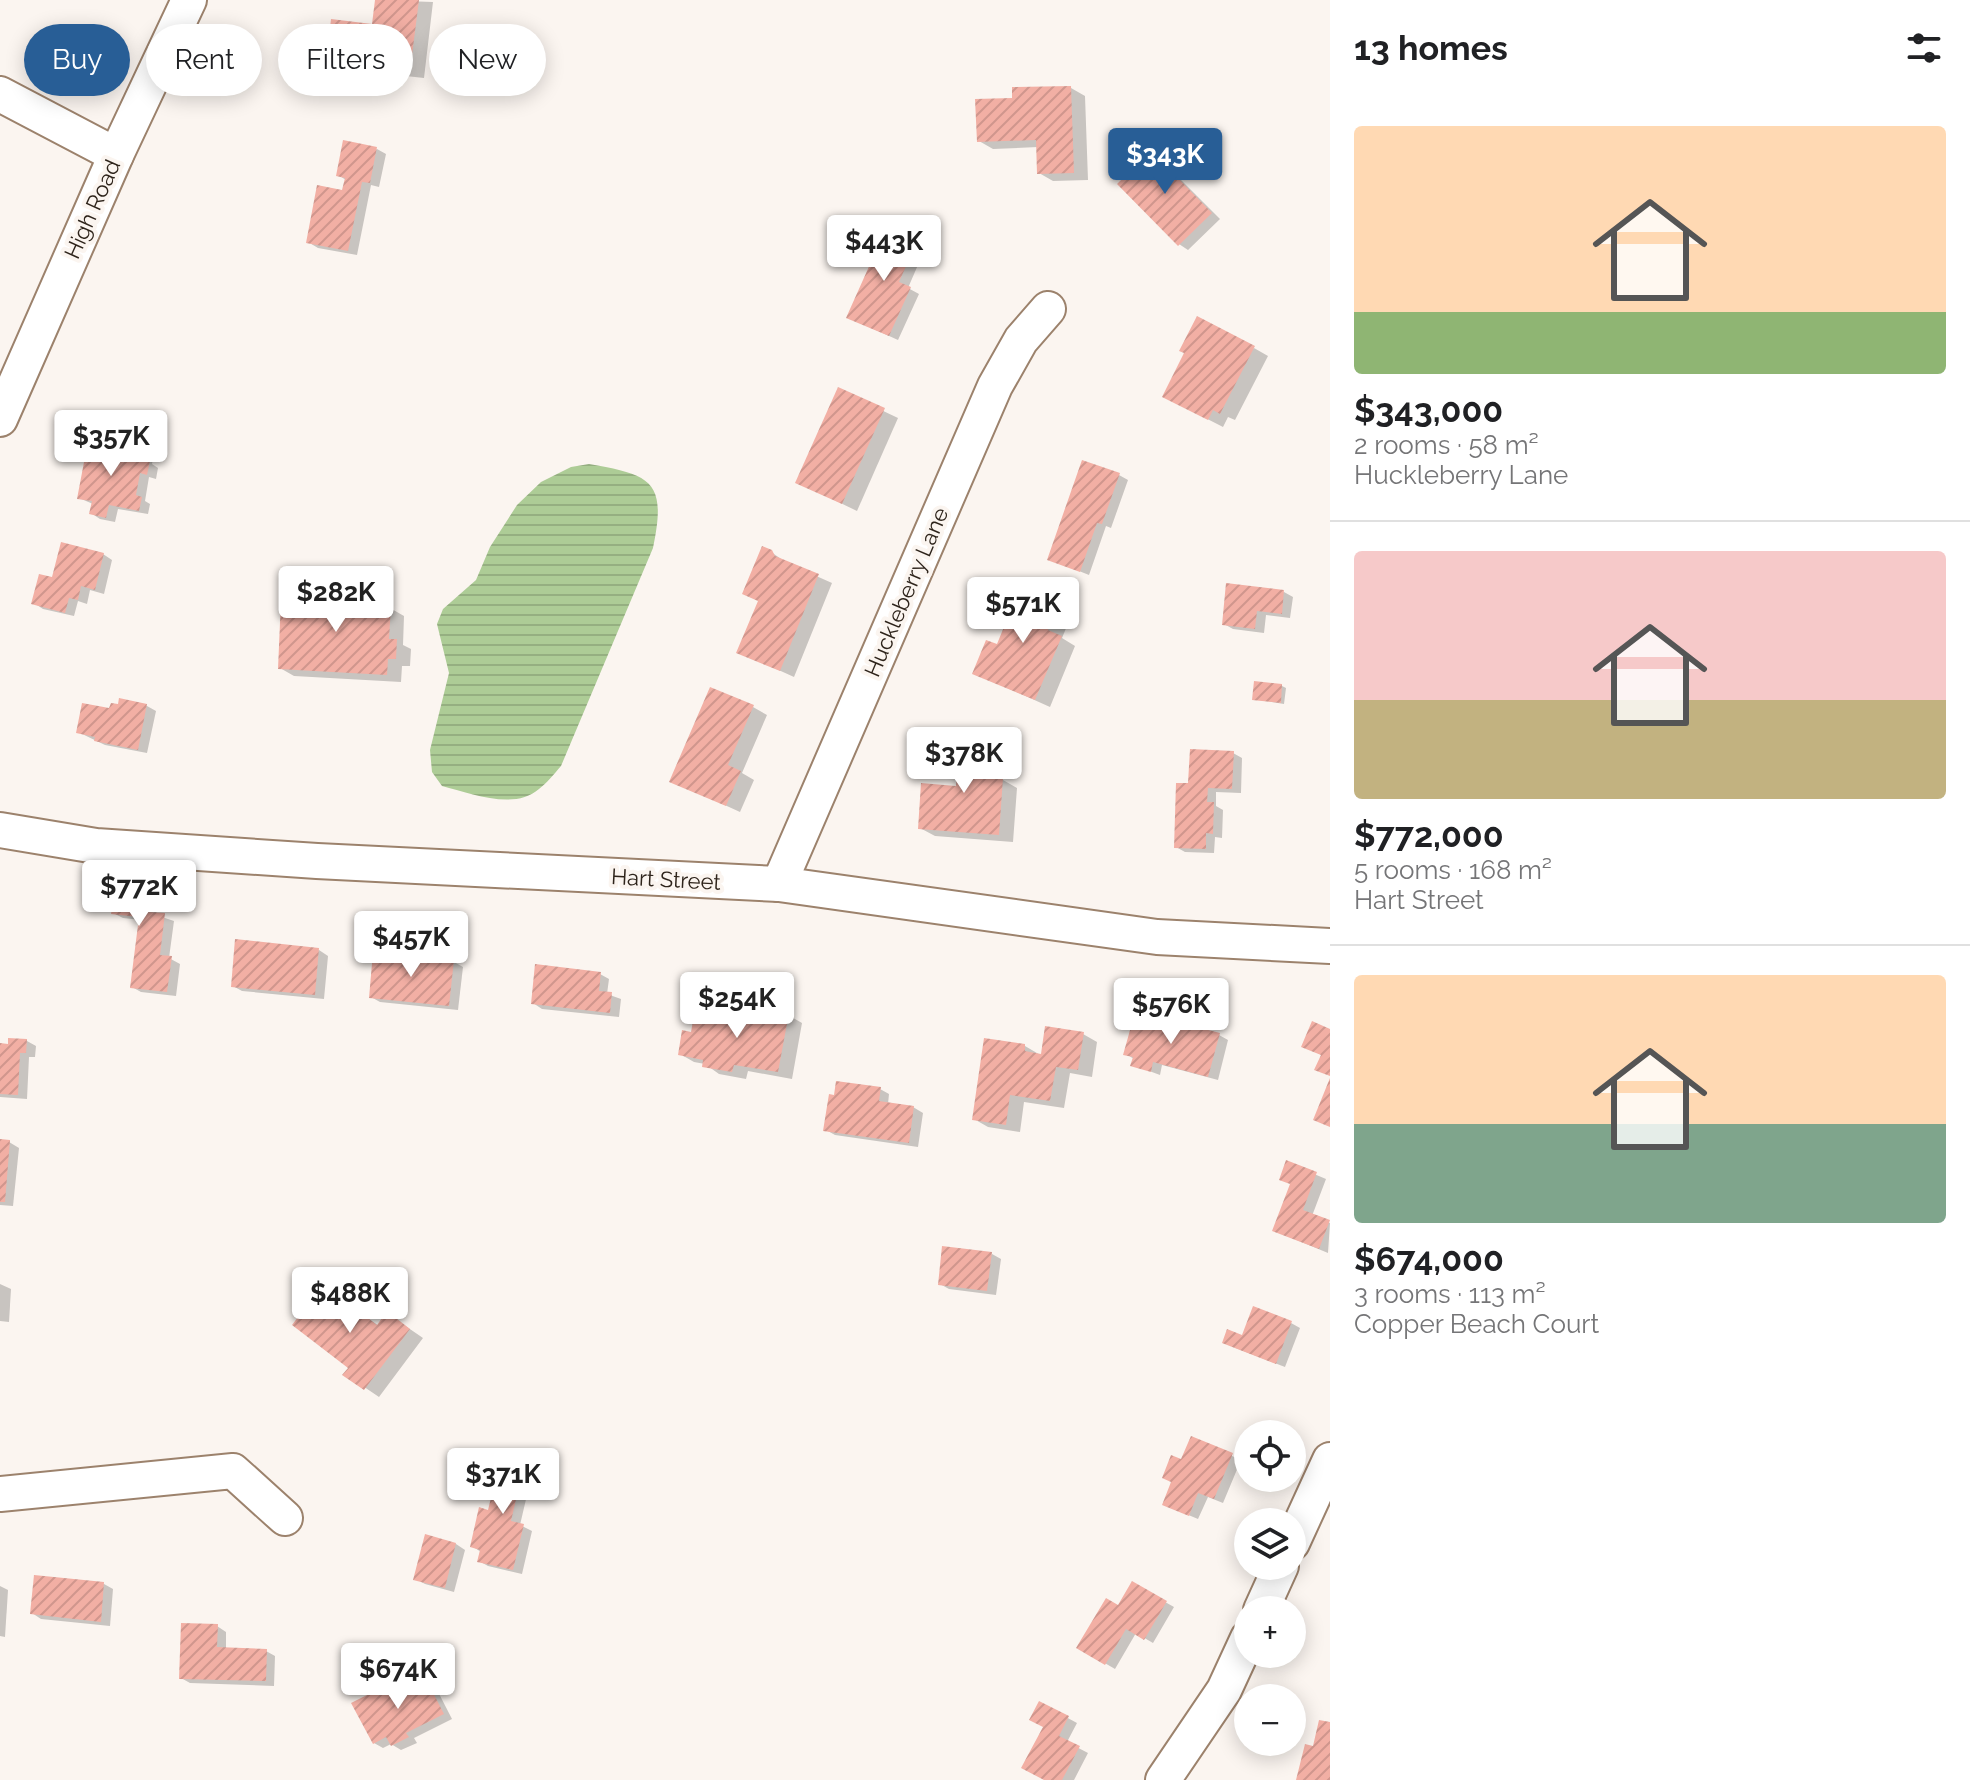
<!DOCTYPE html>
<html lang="en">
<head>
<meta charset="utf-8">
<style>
	body { margin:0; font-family:Raleway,sans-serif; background:#f6f6f6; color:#202124; height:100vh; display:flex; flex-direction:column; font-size:30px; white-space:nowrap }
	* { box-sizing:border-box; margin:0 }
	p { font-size:26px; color:#757577 }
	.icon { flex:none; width:44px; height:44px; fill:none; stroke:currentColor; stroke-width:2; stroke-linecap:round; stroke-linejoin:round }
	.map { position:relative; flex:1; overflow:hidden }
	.panel { display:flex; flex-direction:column; background:#fff; width:640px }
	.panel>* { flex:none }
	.top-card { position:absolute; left:24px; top:24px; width:760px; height:72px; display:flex; gap:16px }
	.tools { position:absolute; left:1234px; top:1420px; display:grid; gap:16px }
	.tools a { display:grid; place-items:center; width:72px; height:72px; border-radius:50%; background:#fff; box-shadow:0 4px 20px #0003; font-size:40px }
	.price { position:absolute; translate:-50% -68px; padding:0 18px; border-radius:8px; background:#fff; color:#222; font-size:26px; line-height:52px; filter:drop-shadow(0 2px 4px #0008) }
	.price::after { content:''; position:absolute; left:50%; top:48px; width:24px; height:18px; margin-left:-12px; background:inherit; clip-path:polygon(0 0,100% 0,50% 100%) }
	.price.selected { background:#285e96; color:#fff }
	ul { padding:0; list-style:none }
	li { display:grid; align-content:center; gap:16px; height:424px; padding:0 24px }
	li+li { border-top:2px solid #e0e0e0 }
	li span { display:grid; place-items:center; height:248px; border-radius:8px; color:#555 }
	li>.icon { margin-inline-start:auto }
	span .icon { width:144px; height:144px; fill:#fffc; stroke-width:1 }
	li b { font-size:34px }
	h2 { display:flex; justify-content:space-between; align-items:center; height:96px; padding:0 24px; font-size:34px }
	.chip { padding:0 28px; border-radius:36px; background:#fff; box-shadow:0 4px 20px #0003; font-size:28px; line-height:72px }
	.chip.selected { background:#285e96; color:#fff }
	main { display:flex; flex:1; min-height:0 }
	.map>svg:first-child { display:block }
	.water { fill:url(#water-rules) }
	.shadow { fill:#0003 }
	.building { fill:url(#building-hatch) }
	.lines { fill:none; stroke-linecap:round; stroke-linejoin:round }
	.minor-casing { stroke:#9c826c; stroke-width:38 }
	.minor { stroke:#fff; stroke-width:34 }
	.labels { text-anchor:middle; stroke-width:8; stroke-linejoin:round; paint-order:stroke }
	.street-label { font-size:22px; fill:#2e241b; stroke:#fbf5f0 }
</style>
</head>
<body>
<main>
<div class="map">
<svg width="1330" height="1780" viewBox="0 0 1330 1780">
	<defs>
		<pattern id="water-rules" width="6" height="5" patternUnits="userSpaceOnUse" patternTransform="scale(2)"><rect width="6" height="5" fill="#adcc96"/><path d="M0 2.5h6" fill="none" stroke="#95af81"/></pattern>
		<pattern id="building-hatch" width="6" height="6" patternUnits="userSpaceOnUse" patternTransform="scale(2)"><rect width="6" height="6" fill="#f2afa4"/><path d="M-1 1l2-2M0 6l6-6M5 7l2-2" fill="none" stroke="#d0968d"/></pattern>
	</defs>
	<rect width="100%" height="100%" fill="#fbf5f0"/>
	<path class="water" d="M 589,464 C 652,475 667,481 653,548 L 561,766 C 554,774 547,783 539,789 C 514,811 470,793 442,786 L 432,772 L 430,750 L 449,673 L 437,624 L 443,609 L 476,580 L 490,547 L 517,505 L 541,482 L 571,467 Z"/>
	<g class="shadow">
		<polygon points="377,0 433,2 424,78 342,69 328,60 374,26"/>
		<polygon points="1071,88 1085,96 1088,180 1053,181 1039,173 1038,147 993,149 979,141 1015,100"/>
		<polygon points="1159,146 1186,169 1178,177 1220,219 1188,250 1179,244"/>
		<polygon points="377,149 386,154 379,187 371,185 357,255 318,248 308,242 344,193 346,180 338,175"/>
		<polygon points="918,239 927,244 908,288 919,294 898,340 858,322"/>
		<polygon points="1254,348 1268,356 1235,420 1228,417 1223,427 1178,404"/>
		<polygon points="839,390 898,418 857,511 797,482"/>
		<polygon points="143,454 153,459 152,464 158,468 156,479 149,477 145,501 150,504 148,514 118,509 115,522 100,519 91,513 93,504 79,498"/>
		<polygon points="1119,475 1128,480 1111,528 1106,526 1089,575 1049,559"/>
		<polygon points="771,552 787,563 832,583 794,677 739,652 760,602 745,593"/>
		<polygon points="103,554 112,560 104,594 90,590 87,604 78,601 74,616 43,609 34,603 54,579"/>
		<polygon points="367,592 382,600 381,607 390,608 404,616 403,645 411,649 410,666 402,666 401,682 294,676 280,668"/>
		<polygon points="1284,592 1293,597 1290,618 1266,615 1264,633 1233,629 1224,624"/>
		<polygon points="1060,601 1074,609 1062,638 1075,646 1050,707 974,673 998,646"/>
		<polygon points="1282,686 1286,688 1284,704 1254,699"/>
		<polygon points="147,706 156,711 147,753 105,745 78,732 111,711"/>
		<polygon points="753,707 767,715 742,773 754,780 740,812 672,781"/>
		<polygon points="992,749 1006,758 1005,777 996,776 1017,788 1013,842 935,836 920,828 958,788 959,780 946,773"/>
		<polygon points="1233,753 1242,758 1241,793 1216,792 1216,806 1223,810 1222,838 1215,837 1214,853 1185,852 1176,847 1190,785"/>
		<polygon points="150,881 159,886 156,915 174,921 169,958 180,964 176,996 141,992 132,987 141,920 123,918 113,913 114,906 106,906 96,900"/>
		<polygon points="319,950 328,956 324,999 242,991 233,986"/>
		<polygon points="454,962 463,967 458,1010 380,1002 371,997"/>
		<polygon points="600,974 609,979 607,994 621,999 619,1017 542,1009 533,1003"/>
		<polygon points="788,1015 802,1023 792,1079 748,1071 746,1079 719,1074 705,1064 694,1062 680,1054 747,1022"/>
		<polygon points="1176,1029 1219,1035 1228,1040 1218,1080 1162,1065 1160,1075 1133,1065 1134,1059 1126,1054"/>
		<polygon points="1083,1034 1097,1042 1092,1077 1070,1073 1064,1108 1024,1102 1020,1132 988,1127 974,1119 1025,1046 1042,1056"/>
		<polygon points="27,1041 36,1046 35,1057 29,1057 27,1099 0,1097 0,1045 10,1046"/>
		<polygon points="880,1089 889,1094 888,1104 913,1107 923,1113 918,1147 835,1135 826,1130"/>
		<polygon points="0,1141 9,1142 19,1148 13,1206 0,1205"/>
		<polygon points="1288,1163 1326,1179 1312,1216 1330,1223 1328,1253 1275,1231 1292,1185"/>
		<polygon points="992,1254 1001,1259 996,1295 949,1289 940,1284"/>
		<polygon points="0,1284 11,1289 9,1322 0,1321"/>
		<polygon points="323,1287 379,1326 388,1314 423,1338 379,1397 345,1374 351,1367"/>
		<polygon points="1291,1323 1300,1328 1285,1367 1233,1347 1243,1337"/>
		<polygon points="1192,1438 1241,1460 1223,1503 1208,1497 1198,1519 1174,1509 1182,1462"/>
		<polygon points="511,1459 538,1465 547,1470 540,1498 527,1495 520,1525 532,1531 522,1574 488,1566 479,1561 481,1552 472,1546 506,1478"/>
		<polygon points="427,1537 456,1544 465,1550 454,1592 425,1584 416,1579"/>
		<polygon points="104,1584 113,1589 110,1626 41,1619 32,1613"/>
		<polygon points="1133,1584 1174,1607 1153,1643 1136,1633 1115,1669 1079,1648 1119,1608"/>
		<polygon points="0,1586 8,1590 5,1637 0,1636"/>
		<polygon points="217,1626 226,1632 226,1649 266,1651 275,1656 274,1686 190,1683 181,1678"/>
		<polygon points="424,1677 433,1682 452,1719 414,1738 417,1743 401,1750 391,1744 383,1748 374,1743 383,1690 390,1694"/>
		<polygon points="1040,1703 1077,1723 1067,1742 1088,1753 1074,1780 1047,1780 1045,1727"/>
	</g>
	<g class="building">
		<polygon points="375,0 419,0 410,71 326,62 331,19 372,24"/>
		<polygon points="1071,86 1074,173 1037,174 1036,140 977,142 975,99 1012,98 1012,87"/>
		<polygon points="343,140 377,147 370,183 362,182 348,251 306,243 317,185 342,190 345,178 336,176"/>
		<polygon points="1159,143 1178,163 1170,170 1212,213 1178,246 1117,184"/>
		<polygon points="888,224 919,237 899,282 911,287 889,336 846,318"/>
		<polygon points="1197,316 1255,346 1220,414 1213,410 1208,420 1162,397 1184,353 1179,351"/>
		<polygon points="838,387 885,408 842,504 795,483"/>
		<polygon points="88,441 144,452 143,459 150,461 147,475 140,473 136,495 142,497 139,511 109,505 106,518 89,514 92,501 77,499"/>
		<polygon points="1082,460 1120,473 1102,524 1097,523 1080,572 1047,560"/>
		<polygon points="61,542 104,553 95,590 81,586 78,600 69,598 65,613 31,604 39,574 52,577"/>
		<polygon points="762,546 772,550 775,556 819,574 780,671 736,653 758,601 742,594"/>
		<polygon points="1022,583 1061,599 1048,630 1062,636 1035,700 972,674 986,640 997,644"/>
		<polygon points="1226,583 1284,590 1282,614 1257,611 1255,629 1222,625"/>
		<polygon points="318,587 368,590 367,604 391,606 389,639 397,639 396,659 388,659 387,675 278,669 281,599 317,602"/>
		<polygon points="1254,681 1282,684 1281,703 1252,700"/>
		<polygon points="710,687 754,705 728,765 741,771 726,806 669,782"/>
		<polygon points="119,698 147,704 138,750 94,741 95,737 76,733 82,703 109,708 111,703 118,704"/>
		<polygon points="946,744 993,747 991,770 974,769 974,776 1003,778 999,835 918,829 921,783 956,786 957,775 944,774"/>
		<polygon points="1190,749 1234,751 1232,789 1208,788 1207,802 1214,802 1213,834 1206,833 1206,849 1174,848 1176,783 1188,783"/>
		<polygon points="98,873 151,879 147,912 165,913 160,955 172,956 167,992 130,988 139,917 111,914 113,903 94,901"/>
		<polygon points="235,939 319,948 315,995 231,987"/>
		<polygon points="373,952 454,960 449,1006 369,998"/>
		<polygon points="535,964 601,972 599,991 612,992 610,1013 531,1004"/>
		<polygon points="747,1006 789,1013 778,1072 734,1065 732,1072 702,1067 703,1060 678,1055 682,1030 691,1032 695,1010 745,1019"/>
		<polygon points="1134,1016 1176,1027 1181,1023 1220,1033 1208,1077 1153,1062 1151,1072 1130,1066 1133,1057 1123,1055"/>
		<polygon points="1312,1021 1330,1029 1330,1076 1314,1070 1321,1055 1301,1047"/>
		<polygon points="1045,1026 1084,1032 1078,1070 1056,1067 1050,1101 1010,1095 1006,1125 972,1120 984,1038 1025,1044 1025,1051 1041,1054"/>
		<polygon points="8,1038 27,1039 26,1053 20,1053 18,1095 0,1094 0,1043 8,1044"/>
		<polygon points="1330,1078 1330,1127 1313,1120"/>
		<polygon points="836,1081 881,1087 879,1101 914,1106 909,1143 823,1131 829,1094 834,1095"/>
		<polygon points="0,1139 10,1140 5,1202 0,1202"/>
		<polygon points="1286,1160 1317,1172 1303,1210 1330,1220 1319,1249 1272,1231 1290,1184 1279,1180"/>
		<polygon points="942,1246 992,1252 987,1291 938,1285"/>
		<polygon points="323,1284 377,1325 387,1311 410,1329 364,1390 342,1375 348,1368 292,1325"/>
		<polygon points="1253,1306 1292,1321 1276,1364 1222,1343 1227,1329 1242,1335"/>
		<polygon points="1191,1436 1233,1453 1214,1499 1198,1493 1189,1516 1162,1505 1171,1482 1162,1478 1171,1455 1181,1459"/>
		<polygon points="509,1457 538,1463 531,1494 518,1491 511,1521 524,1524 513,1570 477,1562 480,1550 470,1547 479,1507 488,1510 497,1474 505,1476"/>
		<polygon points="425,1534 456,1543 445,1588 413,1580"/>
		<polygon points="34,1575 104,1582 101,1622 30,1614"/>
		<polygon points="1132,1581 1167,1601 1144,1640 1126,1629 1105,1665 1076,1648 1106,1598 1118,1605"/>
		<polygon points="181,1623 218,1624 217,1647 267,1649 266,1681 179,1679"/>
		<polygon points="424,1675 444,1714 406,1733 409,1737 391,1746 386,1737 373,1744 351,1703 383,1687 386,1694"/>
		<polygon points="1039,1701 1069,1716 1059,1736 1080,1746 1062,1780 1044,1780 1021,1768 1043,1727 1029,1720"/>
		<polygon points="1319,1720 1330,1722 1330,1780 1296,1780 1305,1744 1313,1746"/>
	</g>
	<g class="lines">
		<defs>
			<g id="minor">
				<polyline points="0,94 116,155"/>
				<polyline points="0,419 116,155 189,0"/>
				<polyline points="0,830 96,846 317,861 779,884 1157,937 1330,946"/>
				<polyline points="779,884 995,386 1021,340 1048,309"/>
				<polyline points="0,1494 233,1471 285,1518"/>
				<polyline points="1292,1543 1330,1460"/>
				<polyline points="1261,1610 1281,1566"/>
				<polyline points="1163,1780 1224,1690 1248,1638"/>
			</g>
		</defs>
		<use href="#minor" class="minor-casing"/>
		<use href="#minor" class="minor"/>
	</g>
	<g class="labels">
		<g class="street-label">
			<text transform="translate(92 209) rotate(-66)" y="8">High Road</text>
			<text transform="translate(906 592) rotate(-67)" y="8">Huckleberry Lane</text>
			<text transform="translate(666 879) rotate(3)" y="8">Hart Street</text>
		</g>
	</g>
</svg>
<div class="tools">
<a><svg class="icon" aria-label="locate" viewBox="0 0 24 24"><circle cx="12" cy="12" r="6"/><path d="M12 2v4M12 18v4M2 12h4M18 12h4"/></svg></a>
<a><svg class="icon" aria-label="layers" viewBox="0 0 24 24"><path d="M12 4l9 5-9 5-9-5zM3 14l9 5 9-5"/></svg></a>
<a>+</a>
<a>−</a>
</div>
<b class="price selected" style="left:1165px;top:196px">$343K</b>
<b class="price" style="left:884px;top:283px">$443K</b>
<b class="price" style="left:111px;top:478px">$357K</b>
<b class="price" style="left:336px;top:634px">$282K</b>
<b class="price" style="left:1023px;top:645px">$571K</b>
<b class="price" style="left:964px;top:795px">$378K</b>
<b class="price" style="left:139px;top:928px">$772K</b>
<b class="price" style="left:411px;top:979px">$457K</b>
<b class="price" style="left:737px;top:1040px">$254K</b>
<b class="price" style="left:1171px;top:1046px">$576K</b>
<b class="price" style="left:350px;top:1335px">$488K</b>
<b class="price" style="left:503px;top:1516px">$371K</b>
<b class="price" style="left:398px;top:1711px">$674K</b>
<div class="top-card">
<a class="chip selected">Buy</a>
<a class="chip">Rent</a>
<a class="chip">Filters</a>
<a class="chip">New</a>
</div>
</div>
<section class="panel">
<h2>13 homes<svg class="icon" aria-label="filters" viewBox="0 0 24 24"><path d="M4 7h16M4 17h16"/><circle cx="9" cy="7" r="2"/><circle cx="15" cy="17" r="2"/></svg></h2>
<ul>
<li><span style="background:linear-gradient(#ffd9b3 75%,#8fb573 0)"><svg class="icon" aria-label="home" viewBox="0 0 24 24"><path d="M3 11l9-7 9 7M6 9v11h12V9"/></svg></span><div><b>$343,000</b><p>2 rooms · 58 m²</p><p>Huckleberry Lane</p></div></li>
<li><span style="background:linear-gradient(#f6c9c9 60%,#c2b280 0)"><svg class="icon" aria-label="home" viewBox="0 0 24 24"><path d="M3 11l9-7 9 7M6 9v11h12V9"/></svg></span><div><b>$772,000</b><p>5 rooms · 168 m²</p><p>Hart Street</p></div></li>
<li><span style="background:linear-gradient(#ffd9b3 60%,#7fa58c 0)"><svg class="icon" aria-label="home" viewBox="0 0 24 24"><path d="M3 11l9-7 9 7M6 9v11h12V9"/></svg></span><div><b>$674,000</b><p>3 rooms · 113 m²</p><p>Copper Beach Court</p></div></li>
</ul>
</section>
</main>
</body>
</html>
